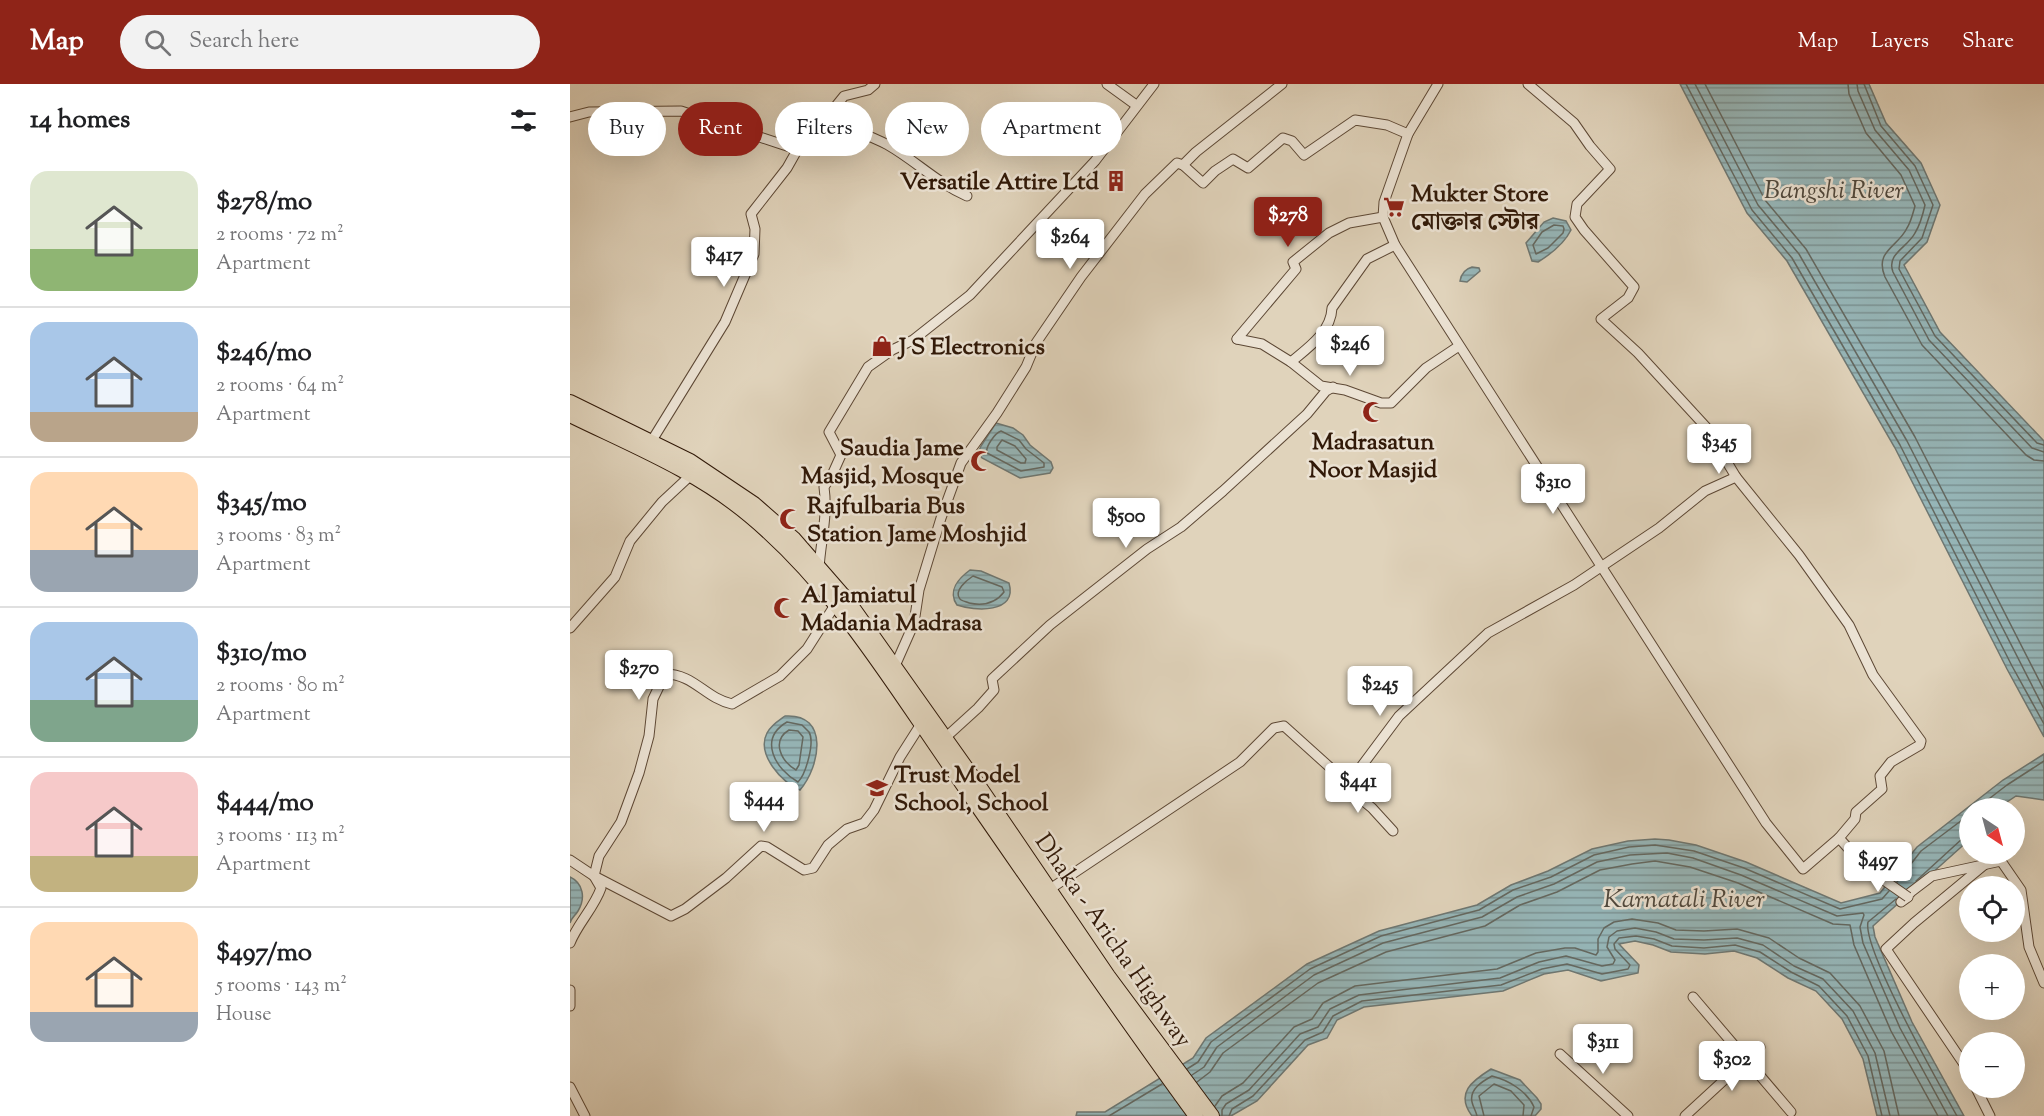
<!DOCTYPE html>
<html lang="en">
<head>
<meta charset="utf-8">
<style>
	body { margin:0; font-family:"Sorts Mill Goudy","Noto Serif Bengali",serif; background:#f2f2f2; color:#202124; height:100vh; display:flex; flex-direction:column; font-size:22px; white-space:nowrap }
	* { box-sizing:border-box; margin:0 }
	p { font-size:20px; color:#757577 }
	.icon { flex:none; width:33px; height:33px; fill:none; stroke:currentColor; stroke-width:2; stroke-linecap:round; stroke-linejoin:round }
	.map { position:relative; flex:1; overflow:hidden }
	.details { display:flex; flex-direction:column; background:#fff; width:570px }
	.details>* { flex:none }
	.banner { position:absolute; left:18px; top:18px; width:570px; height:54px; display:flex; gap:12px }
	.needle { width:39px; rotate:144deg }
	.buttons { position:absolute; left:1389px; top:714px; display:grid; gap:12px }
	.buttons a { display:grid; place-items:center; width:66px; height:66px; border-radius:50%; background:#fff; box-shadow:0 6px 24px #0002; font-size:30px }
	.price { position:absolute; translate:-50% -51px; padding:0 14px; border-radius:6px; background:#fff; color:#222; font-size:20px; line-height:39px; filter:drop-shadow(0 2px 3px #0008) }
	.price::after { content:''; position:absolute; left:50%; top:36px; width:18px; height:14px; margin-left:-9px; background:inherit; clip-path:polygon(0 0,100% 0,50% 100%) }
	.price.selected { background:#8f2418; color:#fff }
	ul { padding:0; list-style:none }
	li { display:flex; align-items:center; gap:18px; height:150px; padding:0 30px }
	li+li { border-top:2px solid #e0e0e0 }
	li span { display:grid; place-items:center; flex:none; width:168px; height:120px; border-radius:18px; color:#555 }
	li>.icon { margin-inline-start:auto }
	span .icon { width:72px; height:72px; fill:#fffc; stroke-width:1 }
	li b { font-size:26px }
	h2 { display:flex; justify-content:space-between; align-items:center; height:72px; padding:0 30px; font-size:26px }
	.pill { padding:0 21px; border-radius:27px; background:#fff; box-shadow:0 6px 24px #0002; font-size:21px; line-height:54px }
	.pill.selected { background:#8f2418; color:#fff }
	header { display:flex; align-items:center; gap:36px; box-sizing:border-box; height:84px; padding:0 30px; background:#8f2418; color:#fff }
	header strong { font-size:28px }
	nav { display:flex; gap:33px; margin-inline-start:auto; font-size:21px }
	.search { width:420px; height:54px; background:#f2f2f2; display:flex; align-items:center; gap:15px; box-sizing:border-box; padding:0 21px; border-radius:33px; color:#757577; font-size:22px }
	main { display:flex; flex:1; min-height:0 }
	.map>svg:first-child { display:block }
	.water { fill:url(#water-rules); stroke:#6e7772; stroke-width:1.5 }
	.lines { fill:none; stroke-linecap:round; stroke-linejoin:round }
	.shore { stroke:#646860; stroke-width:1.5 }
	.minor-casing { stroke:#5d4835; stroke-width:11 }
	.highway-casing { stroke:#311908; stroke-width:16 }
	.minor { stroke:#ebe2d3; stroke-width:9 }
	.highway { stroke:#e0d3bb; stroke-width:14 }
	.minor-bridge-casing { stroke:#5d4835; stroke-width:11; stroke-linecap:butt }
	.minor-bridge { stroke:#ebe2d3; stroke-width:9 }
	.labels { text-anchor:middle; stroke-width:5; stroke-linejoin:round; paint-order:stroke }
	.poi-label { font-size:24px; font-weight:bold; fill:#311908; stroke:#ebe2d3; text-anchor:start }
	.street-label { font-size:24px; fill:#311908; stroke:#ebe2d3 }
	.water-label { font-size:26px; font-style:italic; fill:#4f483d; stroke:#ebe2d3 }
</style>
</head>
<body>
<header>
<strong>Map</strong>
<div class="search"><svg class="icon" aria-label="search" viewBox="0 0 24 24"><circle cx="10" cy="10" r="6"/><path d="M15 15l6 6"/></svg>Search here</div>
<nav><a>Map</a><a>Layers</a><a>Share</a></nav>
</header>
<main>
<section class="details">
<h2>14 homes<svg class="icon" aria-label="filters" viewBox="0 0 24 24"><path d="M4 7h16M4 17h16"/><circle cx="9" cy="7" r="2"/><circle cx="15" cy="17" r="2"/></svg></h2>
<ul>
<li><span style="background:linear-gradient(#dfe7d0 65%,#8fb573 0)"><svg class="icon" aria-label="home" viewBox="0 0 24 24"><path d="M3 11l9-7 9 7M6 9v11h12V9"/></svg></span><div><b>$278/mo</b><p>2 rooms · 72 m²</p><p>Apartment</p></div></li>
<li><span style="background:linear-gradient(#a9c7e8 75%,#b9a48a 0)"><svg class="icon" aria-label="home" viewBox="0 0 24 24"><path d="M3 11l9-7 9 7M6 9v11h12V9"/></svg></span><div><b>$246/mo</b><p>2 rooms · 64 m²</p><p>Apartment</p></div></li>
<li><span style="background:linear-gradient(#ffd9b3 65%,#9aa5b1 0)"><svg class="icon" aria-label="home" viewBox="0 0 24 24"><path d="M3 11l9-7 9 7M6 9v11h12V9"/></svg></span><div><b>$345/mo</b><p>3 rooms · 83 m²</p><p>Apartment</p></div></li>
<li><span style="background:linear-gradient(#a9c7e8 65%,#7fa58c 0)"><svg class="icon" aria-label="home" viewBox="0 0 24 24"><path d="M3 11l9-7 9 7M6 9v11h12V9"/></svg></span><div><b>$310/mo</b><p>2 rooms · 80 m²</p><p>Apartment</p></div></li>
<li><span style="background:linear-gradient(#f6c9c9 70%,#c2b280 0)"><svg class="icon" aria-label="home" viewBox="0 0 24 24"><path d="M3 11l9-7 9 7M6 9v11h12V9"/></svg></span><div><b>$444/mo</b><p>3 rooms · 113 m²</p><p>Apartment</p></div></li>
<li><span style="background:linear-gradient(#ffd9b3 75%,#9aa5b1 0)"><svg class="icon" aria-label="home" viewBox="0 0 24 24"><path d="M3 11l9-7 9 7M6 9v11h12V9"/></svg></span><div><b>$497/mo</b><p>5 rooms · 143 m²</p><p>House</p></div></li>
</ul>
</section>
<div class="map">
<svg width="1474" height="1032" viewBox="0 0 1474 1032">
	<defs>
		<pattern id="water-rules" width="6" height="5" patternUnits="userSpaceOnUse" patternTransform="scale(1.5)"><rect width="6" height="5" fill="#96b6b8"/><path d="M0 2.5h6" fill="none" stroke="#7b9394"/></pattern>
	</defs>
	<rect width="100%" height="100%" fill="#e0d3bb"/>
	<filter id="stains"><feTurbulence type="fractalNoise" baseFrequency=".00333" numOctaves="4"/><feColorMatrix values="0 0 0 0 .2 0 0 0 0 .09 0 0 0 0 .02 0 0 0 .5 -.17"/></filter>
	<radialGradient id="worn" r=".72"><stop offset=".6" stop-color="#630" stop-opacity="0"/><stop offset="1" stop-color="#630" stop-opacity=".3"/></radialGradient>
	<g class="water">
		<polygon points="1110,0 1299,0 1316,39 1351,79 1370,121 1357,158 1334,181 1370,248 1474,357 1474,653 1437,585 1325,364 1217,177 1177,129"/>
		<path d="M 983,134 L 996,137 L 1001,146 C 994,160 981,170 968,178 L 962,177 L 956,159 L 974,138 Z"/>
		<path d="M 902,183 L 909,184 L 910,187 L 897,198 L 890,197 C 891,191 895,185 902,183 Z"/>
		<polygon points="426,339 443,344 453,351 460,361 481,378 483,384 480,389 450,394 412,374 408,369 411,362"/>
		<path d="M 400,486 L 411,487 L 439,499 C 448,530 404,527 387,521 C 377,507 389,494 400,486 Z"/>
		<path d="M 215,632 C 260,629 250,683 230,706 C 212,699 186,670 197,649 C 201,641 208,637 215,632 Z"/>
		<polygon points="1474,670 1474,716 1446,712 1428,724 1400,724 1399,756 1303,842 1305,853 1342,938 1394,1032 1307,1032 1293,975 1272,935 1246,907 1218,894 1187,874 1164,867 1135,870 1101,868 1083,861 1065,857 1049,860 1069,881 1068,889 1031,897 998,886 974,890 933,907 794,923 767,936 757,954 738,961 687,1017 661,1032 506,1032 507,1028 535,1028 623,974 636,954 737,880 809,847 907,821 941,801 978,787 1022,765 1058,757 1085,755 1099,756 1126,761 1176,778 1271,819 1310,809 1347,763 1433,696"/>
		<path d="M 0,793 C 13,799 16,814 8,827 C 5,832 2,833 0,839 Z"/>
		<path d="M 921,985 L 950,996 L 967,1014 L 971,1020 L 971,1025 L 965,1032 L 902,1032 C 885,1009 902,997 921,985 Z"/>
	</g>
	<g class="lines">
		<g class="shore">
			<polyline points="1116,0 1182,126 1222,174 1330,361 1442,582 1474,640"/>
			<polyline points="1125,0 1188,121 1229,170 1337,357 1474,625"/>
			<polyline points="1135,0 1195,116 1236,165 1345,353 1474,606"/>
			<path d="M 1278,0 L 1279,10 L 1296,49 L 1331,91 L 1345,122 C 1343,129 1341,138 1337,144 C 1328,163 1304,167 1315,193 L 1352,261 L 1456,371 L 1464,376 L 1474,377"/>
			<path d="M 1287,0 L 1288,7 L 1305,46 L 1339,86 L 1355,121 C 1353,130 1350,141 1345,149 C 1338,163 1316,170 1323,188 L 1359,256 L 1462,364 L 1474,368"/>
			<polyline points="1294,0 1311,42 1345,82 1363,121 1352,154 1330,177 1329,185 1365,252 1467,359 1474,361"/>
			<polygon points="984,141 993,142 994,145 993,149 978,164 966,170 963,161 972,148"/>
			<path d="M 431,347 L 449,356 L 456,365 L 474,379 L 474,383 L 451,387 L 417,369 C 415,363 425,349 431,347 Z"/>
			<polygon points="432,356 445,362 456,375 455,379 451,379 427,366 427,363"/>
			<path d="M 403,492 L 432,503 L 434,508 C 425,520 413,522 399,519 C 398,518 391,517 390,515 C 383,507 397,496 403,492 Z"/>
			<path d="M 217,638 L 232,641 C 233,642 238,647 239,648 C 245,658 236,690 228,698 C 205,685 188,655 217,638 Z"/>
			<path d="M 219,646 L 228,647 L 233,653 L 229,681 L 226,686 C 211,677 201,657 219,646 Z"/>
			<polyline points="1407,724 1437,701 1474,677"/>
			<polyline points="1346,797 1393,754 1400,752"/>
			<polyline points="1327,798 1351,767 1400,730"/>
			<path d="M 1326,815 L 1298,838 C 1292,864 1370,1002 1387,1032"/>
			<polyline points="617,985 628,978 641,958 740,885 811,852 909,826 943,806 981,793 1024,771 1059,763 1085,761 1124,767 1174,784 1270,825 1312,815 1319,807"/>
			<polyline points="622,991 634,983 647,963 744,891 813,859 912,833 947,813 984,800 1027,778 1060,771 1097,769 1123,774 1171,791 1267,832 1293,829 1294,831 1290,843 1293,859 1330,944 1378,1032"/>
			<polyline points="627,998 640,988 653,969 748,899 816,868 915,842 950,821 987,808 1030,786 1062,780 1085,777 1120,783 1168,799 1263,840 1280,841 1284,861 1321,947 1368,1032"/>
			<polyline points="645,1022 652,1012 673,999 724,943 742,935 753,919 785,902 927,885 966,869 995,864 1005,864 1026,871 1028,868 1028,855 1034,844 1044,838 1062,835 1088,839 1106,846 1134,847 1167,845 1199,854 1229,874 1260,889 1290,922 1314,967 1329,1032"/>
			<polyline points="539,1032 592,1000"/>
			<polyline points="652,1032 652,1026 656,1020 679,1006 730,950 748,943 760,925 789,911 930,894 969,878 996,872 1032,882 1043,880 1045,876 1037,863 1039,853 1047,847 1065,844 1086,848 1104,855 1134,856 1167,854 1193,861 1224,882 1253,895 1283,927 1305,969 1320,1032"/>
			<polyline points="659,1032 662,1025 683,1012 735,956 753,948 763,932 792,917 931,901 972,885 997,880 1032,890 1058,885 1060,881 1045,865 1044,860 1049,854 1066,852 1084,855 1102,862 1134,864 1165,861 1190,868 1221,888 1249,902 1277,932 1298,972 1312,1032"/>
			<path d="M 907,1032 C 906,1027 903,1023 902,1018 C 899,1005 913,997 922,992 C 938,996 957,1007 964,1023 L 961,1032"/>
			<polyline points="914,1032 909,1012 924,1000 941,1007 954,1021 953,1032"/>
		</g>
		<defs>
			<g id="minor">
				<polyline points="537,0 566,21"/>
				<polyline points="868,0 838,50 814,118 813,133 825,161 1196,739 1233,785 1269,754"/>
				<polyline points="958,0 1004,39 1020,62 1040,85 1007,120 1005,133 1014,146 1064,203 1058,214 1031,235 1068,269 1136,343 1166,393 1229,471 1279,541 1303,591 1351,657 1350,661 1321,678 1310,692 1312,705 1286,728 1285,735 1269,754 1295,783"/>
				<polyline points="0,33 19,28 111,27 220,63 230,61 240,54 274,12 298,6 305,0"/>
				<path d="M 257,35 C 277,44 299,51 318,61 C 346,77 367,99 397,112"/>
				<polyline points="613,81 626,68 712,0"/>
				<polyline points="667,255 692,260 721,278 751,302 775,306 811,319 821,319 856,284 889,262"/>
				<polyline points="667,255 726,185 723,178 759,149 779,139 813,133"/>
				<path d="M 721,278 C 739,263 761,248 762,224 L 797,175 L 825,161"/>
				<polyline points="81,358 155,238 184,170 185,145 181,130 217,84 230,61"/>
				<path d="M 249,484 C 251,455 258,432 254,403 L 262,391 L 271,371 L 259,348 L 298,283 L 322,266 L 343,256 L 400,211 L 525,77 L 584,0"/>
				<polyline points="0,544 45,493 60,457 92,418 121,391"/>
				<polyline points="325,582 344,539 349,506 371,434 391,379 427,329 456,283 466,259 511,193 575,110 607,79 613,81 633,99 645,87 663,75 678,84 713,54 722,57 734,71 785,36 817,41 838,50"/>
				<polyline points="375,654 408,624 424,606 422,595 480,541 577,465 611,443 653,407 737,330 756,307 763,303"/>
				<polyline points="775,697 780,706 802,724 823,747"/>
				<polyline points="0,776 24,792 101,832 115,825 156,794 191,762 197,763 234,786 243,784 258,761 277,745 294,739 304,726 330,673 351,640"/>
				<polyline points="480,805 670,678 704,644 714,642 775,697 782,695 829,632 918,549 1004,501 1089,444 1135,407 1166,393"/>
				<polyline points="1338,813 1331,818 1341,808 1362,792 1431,777 1451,806 1459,863 1474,899"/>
				<path d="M 0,859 C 8,839 24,824 31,804 L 24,792 L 29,772 L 51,738 L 69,689 L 79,652 L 83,615 L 95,590 C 124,590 135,614 162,620 L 210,592 L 237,565 L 265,521"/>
				<polyline points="0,906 0,922"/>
				<polyline points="1123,913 1221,1028"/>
				<polyline points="990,970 1058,1032"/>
				<polyline points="1400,989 1316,865 1344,839 1414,781"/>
				<polyline points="0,1003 15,1032"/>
				<polyline points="1406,1004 1420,1032"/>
				<polyline points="1115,1032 1190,963"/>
			</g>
			<g id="highway">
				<polyline points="0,318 120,377 184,420 224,455 278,517 409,702 538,892 642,1032"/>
				<path d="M 0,331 C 61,361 127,387 180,432 C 263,501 319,594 380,682 C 461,799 542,917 626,1032"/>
			</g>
		</defs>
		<use href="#minor" class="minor-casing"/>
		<use href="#highway" class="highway-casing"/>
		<use href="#minor" class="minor"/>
		<use href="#highway" class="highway"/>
		<defs>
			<polyline id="minor-bridge" points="1295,783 1338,813"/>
		</defs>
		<use href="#minor-bridge" class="minor-bridge-casing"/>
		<use href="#minor-bridge" class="minor-bridge"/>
	</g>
	<defs>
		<symbol id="building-bare" viewBox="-9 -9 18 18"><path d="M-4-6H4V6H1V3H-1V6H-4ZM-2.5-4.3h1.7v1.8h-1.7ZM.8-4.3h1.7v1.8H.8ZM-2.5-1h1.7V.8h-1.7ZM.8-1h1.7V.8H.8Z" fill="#8f2418" stroke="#ebe2d3" stroke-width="2.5" paint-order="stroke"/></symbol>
		<symbol id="supermarket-bare" viewBox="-9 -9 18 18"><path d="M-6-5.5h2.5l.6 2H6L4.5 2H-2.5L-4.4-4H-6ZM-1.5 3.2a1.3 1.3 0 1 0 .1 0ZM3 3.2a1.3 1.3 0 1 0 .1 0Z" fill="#8f2418" stroke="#ebe2d3" stroke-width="2.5" paint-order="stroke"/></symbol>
		<symbol id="shop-bare" viewBox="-9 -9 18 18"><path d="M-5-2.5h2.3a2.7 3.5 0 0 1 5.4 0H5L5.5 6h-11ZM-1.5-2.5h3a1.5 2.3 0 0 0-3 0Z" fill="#8f2418" stroke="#ebe2d3" stroke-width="2.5" paint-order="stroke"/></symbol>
		<symbol id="mosque-bare" viewBox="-9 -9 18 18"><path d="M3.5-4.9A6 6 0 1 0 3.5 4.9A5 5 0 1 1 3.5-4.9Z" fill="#8f2418" stroke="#ebe2d3" stroke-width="2.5" paint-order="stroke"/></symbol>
		<symbol id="school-bare" viewBox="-9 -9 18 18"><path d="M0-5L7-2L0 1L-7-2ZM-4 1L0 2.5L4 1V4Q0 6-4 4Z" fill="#8f2418" stroke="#ebe2d3" stroke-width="2.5" paint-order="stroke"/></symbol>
	</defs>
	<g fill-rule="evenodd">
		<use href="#building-bare" x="531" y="82" width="30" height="30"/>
		<use href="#supermarket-bare" x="809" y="108" width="30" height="30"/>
		<use href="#shop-bare" x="297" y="247" width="30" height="30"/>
		<use href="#mosque-bare" x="788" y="313" width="30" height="30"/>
		<use href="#mosque-bare" x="396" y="362" width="30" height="30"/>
		<use href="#mosque-bare" x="205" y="420" width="30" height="30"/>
		<use href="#mosque-bare" x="199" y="509" width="30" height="30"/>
		<use href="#school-bare" x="292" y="689" width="30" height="30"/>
	</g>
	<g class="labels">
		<g class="poi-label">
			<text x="529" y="105" text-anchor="end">Versatile Attire Ltd</text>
			<text x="841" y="117">Mukter Store<tspan x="841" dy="28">মোক্তার স্টোর</tspan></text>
			<text x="329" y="270">J S Electronics</text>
			<text x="803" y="365" text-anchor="middle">Madrasatun<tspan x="803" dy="28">Noor Masjid</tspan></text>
			<text x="394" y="371" text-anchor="end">Saudia Jame<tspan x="394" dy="28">Masjid, Mosque</tspan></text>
			<text x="237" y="429">Rajfulbaria Bus<tspan x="237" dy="28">Station Jame Moshjid</tspan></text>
			<text x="231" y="518">Al Jamiatul<tspan x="231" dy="28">Madania Madrasa</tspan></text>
			<text x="324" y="698">Trust Model<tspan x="324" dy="28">School, School</tspan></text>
		</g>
		<g class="street-label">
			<text transform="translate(544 856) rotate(55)" y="8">Dhaka - Aricha Highway</text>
		</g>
		<g class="water-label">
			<text x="1264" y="114">Bangshi River</text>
			<text x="1114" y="823">Karnatali River</text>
		</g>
	</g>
	<rect width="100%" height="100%" filter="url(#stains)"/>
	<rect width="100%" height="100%" fill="url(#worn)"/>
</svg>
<div class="buttons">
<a><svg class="needle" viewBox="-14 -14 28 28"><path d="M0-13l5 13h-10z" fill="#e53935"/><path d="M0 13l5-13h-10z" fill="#757577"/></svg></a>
<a><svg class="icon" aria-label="locate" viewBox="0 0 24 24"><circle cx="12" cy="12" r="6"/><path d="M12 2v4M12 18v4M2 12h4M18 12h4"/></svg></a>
<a>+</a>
<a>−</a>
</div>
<b class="price selected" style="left:718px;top:164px">$278</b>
<b class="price" style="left:500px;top:186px">$264</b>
<b class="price" style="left:154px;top:204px">$417</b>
<b class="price" style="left:780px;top:293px">$246</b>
<b class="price" style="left:1149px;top:391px">$345</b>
<b class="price" style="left:983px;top:431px">$310</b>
<b class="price" style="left:556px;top:465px">$500</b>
<b class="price" style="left:69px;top:617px">$270</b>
<b class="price" style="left:810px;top:633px">$245</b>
<b class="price" style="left:788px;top:730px">$441</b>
<b class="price" style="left:194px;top:749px">$444</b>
<b class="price" style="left:1308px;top:809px">$497</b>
<b class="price" style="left:1033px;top:991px">$311</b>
<b class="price" style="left:1162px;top:1008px">$302</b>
<div class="banner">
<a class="pill">Buy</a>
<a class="pill selected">Rent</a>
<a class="pill">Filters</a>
<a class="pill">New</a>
<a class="pill">Apartment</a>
</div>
</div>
</main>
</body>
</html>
